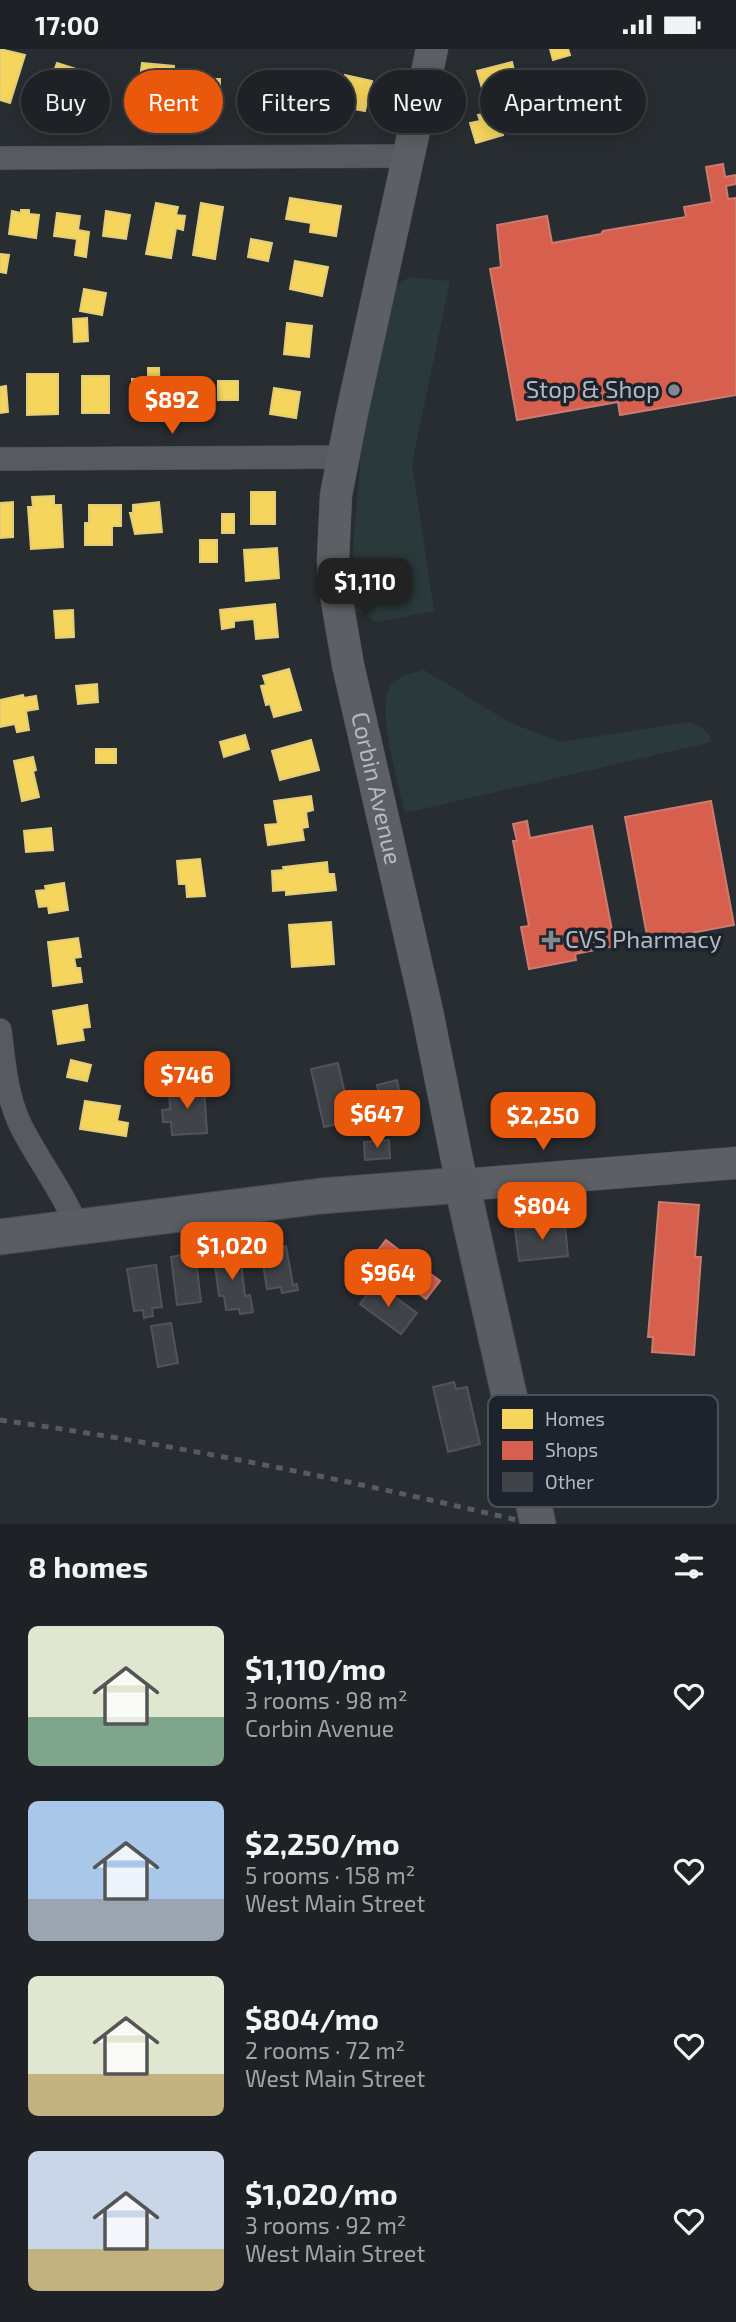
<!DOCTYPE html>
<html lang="en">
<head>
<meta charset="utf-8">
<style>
	body { margin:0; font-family:"Exo 2",sans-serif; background:#2b2f32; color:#f1f3f6; height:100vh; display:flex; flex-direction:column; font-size:26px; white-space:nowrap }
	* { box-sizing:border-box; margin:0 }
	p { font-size:23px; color:#a1a4a7 }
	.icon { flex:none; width:38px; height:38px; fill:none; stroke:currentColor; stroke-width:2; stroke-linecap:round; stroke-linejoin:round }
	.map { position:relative; height:1475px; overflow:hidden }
	.panel { display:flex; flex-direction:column; background:#1e2226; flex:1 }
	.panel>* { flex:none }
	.top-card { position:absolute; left:21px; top:21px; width:695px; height:63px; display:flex; gap:14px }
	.price { position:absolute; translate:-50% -60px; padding:0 16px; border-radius:14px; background:#ea580c; color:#fff; font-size:23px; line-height:46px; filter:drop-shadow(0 2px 4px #0008) }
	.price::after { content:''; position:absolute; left:50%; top:42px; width:21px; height:16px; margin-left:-10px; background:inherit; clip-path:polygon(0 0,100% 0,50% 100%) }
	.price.on { background:#222; color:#fff }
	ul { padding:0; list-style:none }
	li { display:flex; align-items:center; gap:21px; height:175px; padding:0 28px }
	li span { display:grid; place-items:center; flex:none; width:196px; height:140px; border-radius:10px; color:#555 }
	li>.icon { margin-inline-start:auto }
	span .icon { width:84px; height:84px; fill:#fffc; stroke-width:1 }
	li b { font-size:30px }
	h2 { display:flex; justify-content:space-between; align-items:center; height:84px; padding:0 28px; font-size:30px }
	.tag { padding:0 24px; border-radius:32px; background:#1e2226; box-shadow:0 4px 18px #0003,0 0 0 2px #3c3f43; font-size:24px; line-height:63px }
	.tag.on { background:#ea580c; color:#fff }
	.status { display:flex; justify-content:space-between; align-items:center; height:49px; padding:0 35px; background:#1e2226; direction:ltr }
	.status svg { height:19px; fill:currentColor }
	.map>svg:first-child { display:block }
	.green { fill:#2a393a }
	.homes { fill:#f6d55c; stroke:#e2cd7b; stroke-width:2 }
	.shops { fill:#d6604d; stroke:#cb7b70; stroke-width:2 }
	.building { fill:#404449; stroke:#50545a; stroke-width:2 }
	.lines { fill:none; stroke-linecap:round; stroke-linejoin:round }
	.minor-casing { stroke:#46494d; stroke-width:24 }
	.secondary-casing { stroke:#46494d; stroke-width:33 }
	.primary-casing { stroke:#46494f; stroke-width:37 }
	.minor { stroke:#575b61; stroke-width:23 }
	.secondary { stroke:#5c5f64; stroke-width:32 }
	.primary { stroke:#5a5d62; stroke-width:35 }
	.rail { stroke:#575a5e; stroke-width:5; stroke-dasharray:7 7; stroke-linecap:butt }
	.poi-dot { fill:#828890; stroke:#1d232c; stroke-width:2.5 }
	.labels { text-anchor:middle; stroke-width:7; stroke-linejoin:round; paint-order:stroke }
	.poi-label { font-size:24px; fill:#b2b9c3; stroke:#1d232c; text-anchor:end }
	.street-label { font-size:24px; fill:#b2b9c3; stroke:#1d232c }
	.key { fill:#1d232c; stroke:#4a5059; stroke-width:2 }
	.key-label { font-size:19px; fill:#b2b9c3 }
</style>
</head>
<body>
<div class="status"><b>17:00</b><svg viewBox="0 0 49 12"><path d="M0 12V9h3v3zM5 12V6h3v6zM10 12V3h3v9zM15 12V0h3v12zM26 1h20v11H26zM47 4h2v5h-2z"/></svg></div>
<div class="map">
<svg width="736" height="1475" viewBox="0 0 736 1475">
	<rect width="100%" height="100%" fill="#282d32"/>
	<g class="green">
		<polygon points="410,228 450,232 412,415 434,562 377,573 354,561 353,500 364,366 396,235"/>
		<path d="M 424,621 L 511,674 L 561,693 L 688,673 C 700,676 709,681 712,693 L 405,764 C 399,736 376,662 390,638 C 397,627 412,624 424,621 Z"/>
	</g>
	<g class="homes">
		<polygon points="0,0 25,6 10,54 0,51"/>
		<polygon points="550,0 568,0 570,6 553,11"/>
		<polygon points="512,13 516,30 513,31 515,40 492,46 490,37 482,39 477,22"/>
		<polygon points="57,14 82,22 73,47 48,39"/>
		<polygon points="142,14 174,17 170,54 163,54 162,61 143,59 144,52 137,51"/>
		<polygon points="345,26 372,32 365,62 338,57"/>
		<polygon points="197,30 220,30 220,57 196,57"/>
		<polygon points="491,63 493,68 498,67 503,86 476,94 470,74 480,72 478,66"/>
		<polygon points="290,149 341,157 336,187 310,183 311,174 286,170"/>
		<polygon points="156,154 178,158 176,166 185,167 183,181 176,179 171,209 146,205"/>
		<polygon points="201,154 223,158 215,210 193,206"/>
		<polygon points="21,161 29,161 29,165 39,166 36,189 9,185 12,162 21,164"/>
		<polygon points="106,162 130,166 126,190 103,187"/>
		<polygon points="57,164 80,167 78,181 89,183 86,208 75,206 77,190 54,187"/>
		<polygon points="251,190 272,194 268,212 248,208"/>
		<polygon points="0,205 9,206 6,224 0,223"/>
		<polygon points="295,212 328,218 322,247 290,240"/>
		<polygon points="84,240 106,244 102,266 80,262"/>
		<polygon points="87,269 88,292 74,293 73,270"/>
		<polygon points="287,274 312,277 309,308 284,305"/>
		<polygon points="148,319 159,319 160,360 133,361 132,330 148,330"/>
		<polygon points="27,325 58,325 58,365 27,366"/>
		<rect x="82" y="327" width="27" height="37"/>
		<rect x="218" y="332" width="20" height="19"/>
		<polygon points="6,337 8,363 0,364 0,338"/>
		<polygon points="274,339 300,343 296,369 270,365"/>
		<rect x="251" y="443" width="24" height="32"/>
		<polygon points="54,447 54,456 61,456 63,498 31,500 28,458 33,458 32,448"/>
		<polygon points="13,453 13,488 0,489 0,454"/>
		<polygon points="159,453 162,483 135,485 130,464 133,464 133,456"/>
		<polygon points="89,456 121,456 121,477 112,477 112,496 85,496 85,474 89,474"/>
		<rect x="222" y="465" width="12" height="19"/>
		<rect x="200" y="491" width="17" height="22"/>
		<polygon points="277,499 279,529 246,532 244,501"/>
		<polygon points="275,555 278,588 256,590 254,570 234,572 234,578 222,580 220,561"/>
		<polygon points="73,561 74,588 56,589 54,562"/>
		<polygon points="289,620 301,661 274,668 270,655 266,656 261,637 266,636 263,627"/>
		<polygon points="97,635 98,653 78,655 76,637"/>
		<polygon points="23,646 24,649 36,647 38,660 26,662 29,681 17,683 15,675 0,678 0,651"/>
		<polygon points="245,686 249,700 224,708 220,693"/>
		<polygon points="311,691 319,721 280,731 272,702"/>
		<rect x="96" y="700" width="20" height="14"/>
		<polygon points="33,708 36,721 33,722 39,748 22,752 14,712"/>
		<polygon points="311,747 313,761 306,763 308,778 302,779 304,791 268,796 265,776 278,775 274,752"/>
		<polygon points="51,779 53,801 26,803 24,782"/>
		<polygon points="200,810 205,847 187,848 186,835 179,835 177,812"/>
		<polygon points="327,813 328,825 334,825 336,841 286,846 286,841 273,842 272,822 284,821 283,818"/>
		<polygon points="64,834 68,861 49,864 48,857 39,858 36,842 46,841 45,837"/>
		<polygon points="331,873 334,915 292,918 289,876"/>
		<polygon points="78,889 81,908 74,909 76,919 80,919 82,933 53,937 48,893"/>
		<polygon points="87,956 90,978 82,979 84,991 58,995 53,962"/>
		<polygon points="71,1011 91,1016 87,1032 67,1028"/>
		<polygon points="85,1052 120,1057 117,1072 128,1074 126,1087 80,1080"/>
	</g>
	<g class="shops">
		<polygon points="723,115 725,128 736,126 736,135 726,137 728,150 736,149 736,346 620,366 618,353 517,371 490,220 501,218 497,176 547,167 552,194 601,185 603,182 686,168 684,158 712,153 706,118"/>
		<polygon points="711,752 734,876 648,892 625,768"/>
		<polygon points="527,772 530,789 592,777 615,897 575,905 576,911 529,920 521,878 529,877 513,792 517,792 513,775"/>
		<polygon points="659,1153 699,1156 695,1208 701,1208 694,1306 652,1303 653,1288 648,1288"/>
		<polygon points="386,1191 440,1232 426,1250 372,1209"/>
	</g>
	<g class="building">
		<polygon points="338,1014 351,1072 324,1078 311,1020"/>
		<polygon points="397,1031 403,1060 384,1064 377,1036"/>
		<polygon points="204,1037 207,1084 172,1086 171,1073 163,1073 162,1061 170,1060 169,1040"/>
		<polygon points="389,1091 390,1109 365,1111 364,1093"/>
		<polygon points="565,1175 568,1207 519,1212 515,1180"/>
		<polygon points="277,1192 278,1199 286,1197 293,1236 297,1235 298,1241 282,1244 281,1238 267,1240 261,1202 267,1200 265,1194"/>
		<polygon points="228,1199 229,1206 240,1204 245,1247 250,1246 253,1263 240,1265 239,1260 226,1261 224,1247 219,1247 214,1208 218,1207 217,1201"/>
		<polygon points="181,1206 182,1212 196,1210 201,1253 177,1256 171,1208"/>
		<polygon points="156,1216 162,1258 152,1259 153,1267 144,1269 143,1261 134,1262 127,1220"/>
		<polygon points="376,1234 417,1264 401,1285 360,1255"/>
		<polygon points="171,1274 178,1314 158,1318 151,1277"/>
		<polygon points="454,1333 456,1340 467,1338 480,1395 448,1403 433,1338"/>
	</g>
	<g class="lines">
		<defs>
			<g id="minor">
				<polyline points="0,109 409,107"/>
				<polyline points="0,410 344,408"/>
				<path d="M 0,981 C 4,1012 6,1044 19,1073 C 36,1109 62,1140 77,1178"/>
			</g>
			<g id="secondary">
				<path id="s1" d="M 432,0 L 352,364 L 336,446 L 333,511 L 335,540 L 348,616 L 427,962 L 462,1136 L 736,1114"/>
			</g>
			<polyline id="primary" points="0,1188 321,1147 462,1136 538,1475"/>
		</defs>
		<use href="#minor" class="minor-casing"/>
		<use href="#secondary" class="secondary-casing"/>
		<use href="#primary" class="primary-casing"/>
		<use href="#minor" class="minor"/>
		<use href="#secondary" class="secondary"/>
		<use href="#primary" class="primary"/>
		<path class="rail" d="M 0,1371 C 180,1396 357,1433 534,1475"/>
	</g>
	<g class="poi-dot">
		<circle cx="674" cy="341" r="7"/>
		<path d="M547.5 880.5h7v7h7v7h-7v7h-7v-7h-7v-7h7z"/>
	</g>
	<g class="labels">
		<g class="poi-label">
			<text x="660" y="349">Stop &amp; Shop</text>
			<text x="565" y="899" text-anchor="start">CVS Pharmacy</text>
		</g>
		<g class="street-label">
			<text dy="8" stroke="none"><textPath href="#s1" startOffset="754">Corbin Avenue</textPath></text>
		</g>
	</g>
	<rect x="488" y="1346" width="230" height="112" rx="10" class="key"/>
	<rect x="502" y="1360" width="31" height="20" fill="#f6d55c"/>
	<rect x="502" y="1392" width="31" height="19" fill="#d6604d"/>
	<rect x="502" y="1423" width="31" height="20" fill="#404449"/>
	<g class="key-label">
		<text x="545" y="1377">Homes</text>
		<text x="545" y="1408">Shops</text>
		<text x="545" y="1440">Other</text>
	</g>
</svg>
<b class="price" style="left:172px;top:387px">$892</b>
<b class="price on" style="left:365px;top:569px">$1,110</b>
<b class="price" style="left:187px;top:1062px">$746</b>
<b class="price" style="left:377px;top:1101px">$647</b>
<b class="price" style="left:543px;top:1103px">$2,250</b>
<b class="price" style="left:542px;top:1193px">$804</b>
<b class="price" style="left:232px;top:1233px">$1,020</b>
<b class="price" style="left:388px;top:1260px">$964</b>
<div class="top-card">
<a class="tag">Buy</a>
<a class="tag on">Rent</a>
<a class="tag">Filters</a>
<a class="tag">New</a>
<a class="tag">Apartment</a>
</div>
</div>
<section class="panel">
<h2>8 homes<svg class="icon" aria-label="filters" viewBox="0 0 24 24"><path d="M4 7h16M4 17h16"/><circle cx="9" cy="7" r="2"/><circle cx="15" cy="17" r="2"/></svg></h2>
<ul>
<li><span style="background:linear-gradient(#dfe7d0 65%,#7fa58c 0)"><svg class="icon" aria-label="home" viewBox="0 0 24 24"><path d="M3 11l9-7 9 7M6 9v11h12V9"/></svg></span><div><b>$1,110/mo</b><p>3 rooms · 98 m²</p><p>Corbin Avenue</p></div><svg class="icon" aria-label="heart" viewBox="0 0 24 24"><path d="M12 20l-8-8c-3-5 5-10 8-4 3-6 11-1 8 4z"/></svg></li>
<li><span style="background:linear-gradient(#a9c7e8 70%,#9aa5b1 0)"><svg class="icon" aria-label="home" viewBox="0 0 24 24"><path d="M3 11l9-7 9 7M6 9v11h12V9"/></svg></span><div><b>$2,250/mo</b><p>5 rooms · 158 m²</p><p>West Main Street</p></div><svg class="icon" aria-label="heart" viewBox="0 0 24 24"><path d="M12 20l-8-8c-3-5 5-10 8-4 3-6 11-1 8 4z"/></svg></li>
<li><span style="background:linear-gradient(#dfe7d0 70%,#c2b280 0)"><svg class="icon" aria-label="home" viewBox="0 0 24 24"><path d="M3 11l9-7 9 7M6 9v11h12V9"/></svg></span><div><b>$804/mo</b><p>2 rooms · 72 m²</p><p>West Main Street</p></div><svg class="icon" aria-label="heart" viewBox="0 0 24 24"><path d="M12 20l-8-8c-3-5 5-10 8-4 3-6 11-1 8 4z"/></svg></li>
<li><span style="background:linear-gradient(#c9d6e8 70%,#c2b280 0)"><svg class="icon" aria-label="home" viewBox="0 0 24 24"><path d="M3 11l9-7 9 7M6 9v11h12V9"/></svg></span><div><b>$1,020/mo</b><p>3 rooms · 92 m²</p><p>West Main Street</p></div><svg class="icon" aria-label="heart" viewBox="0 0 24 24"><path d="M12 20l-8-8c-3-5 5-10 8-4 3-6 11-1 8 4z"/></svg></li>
</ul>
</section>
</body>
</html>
